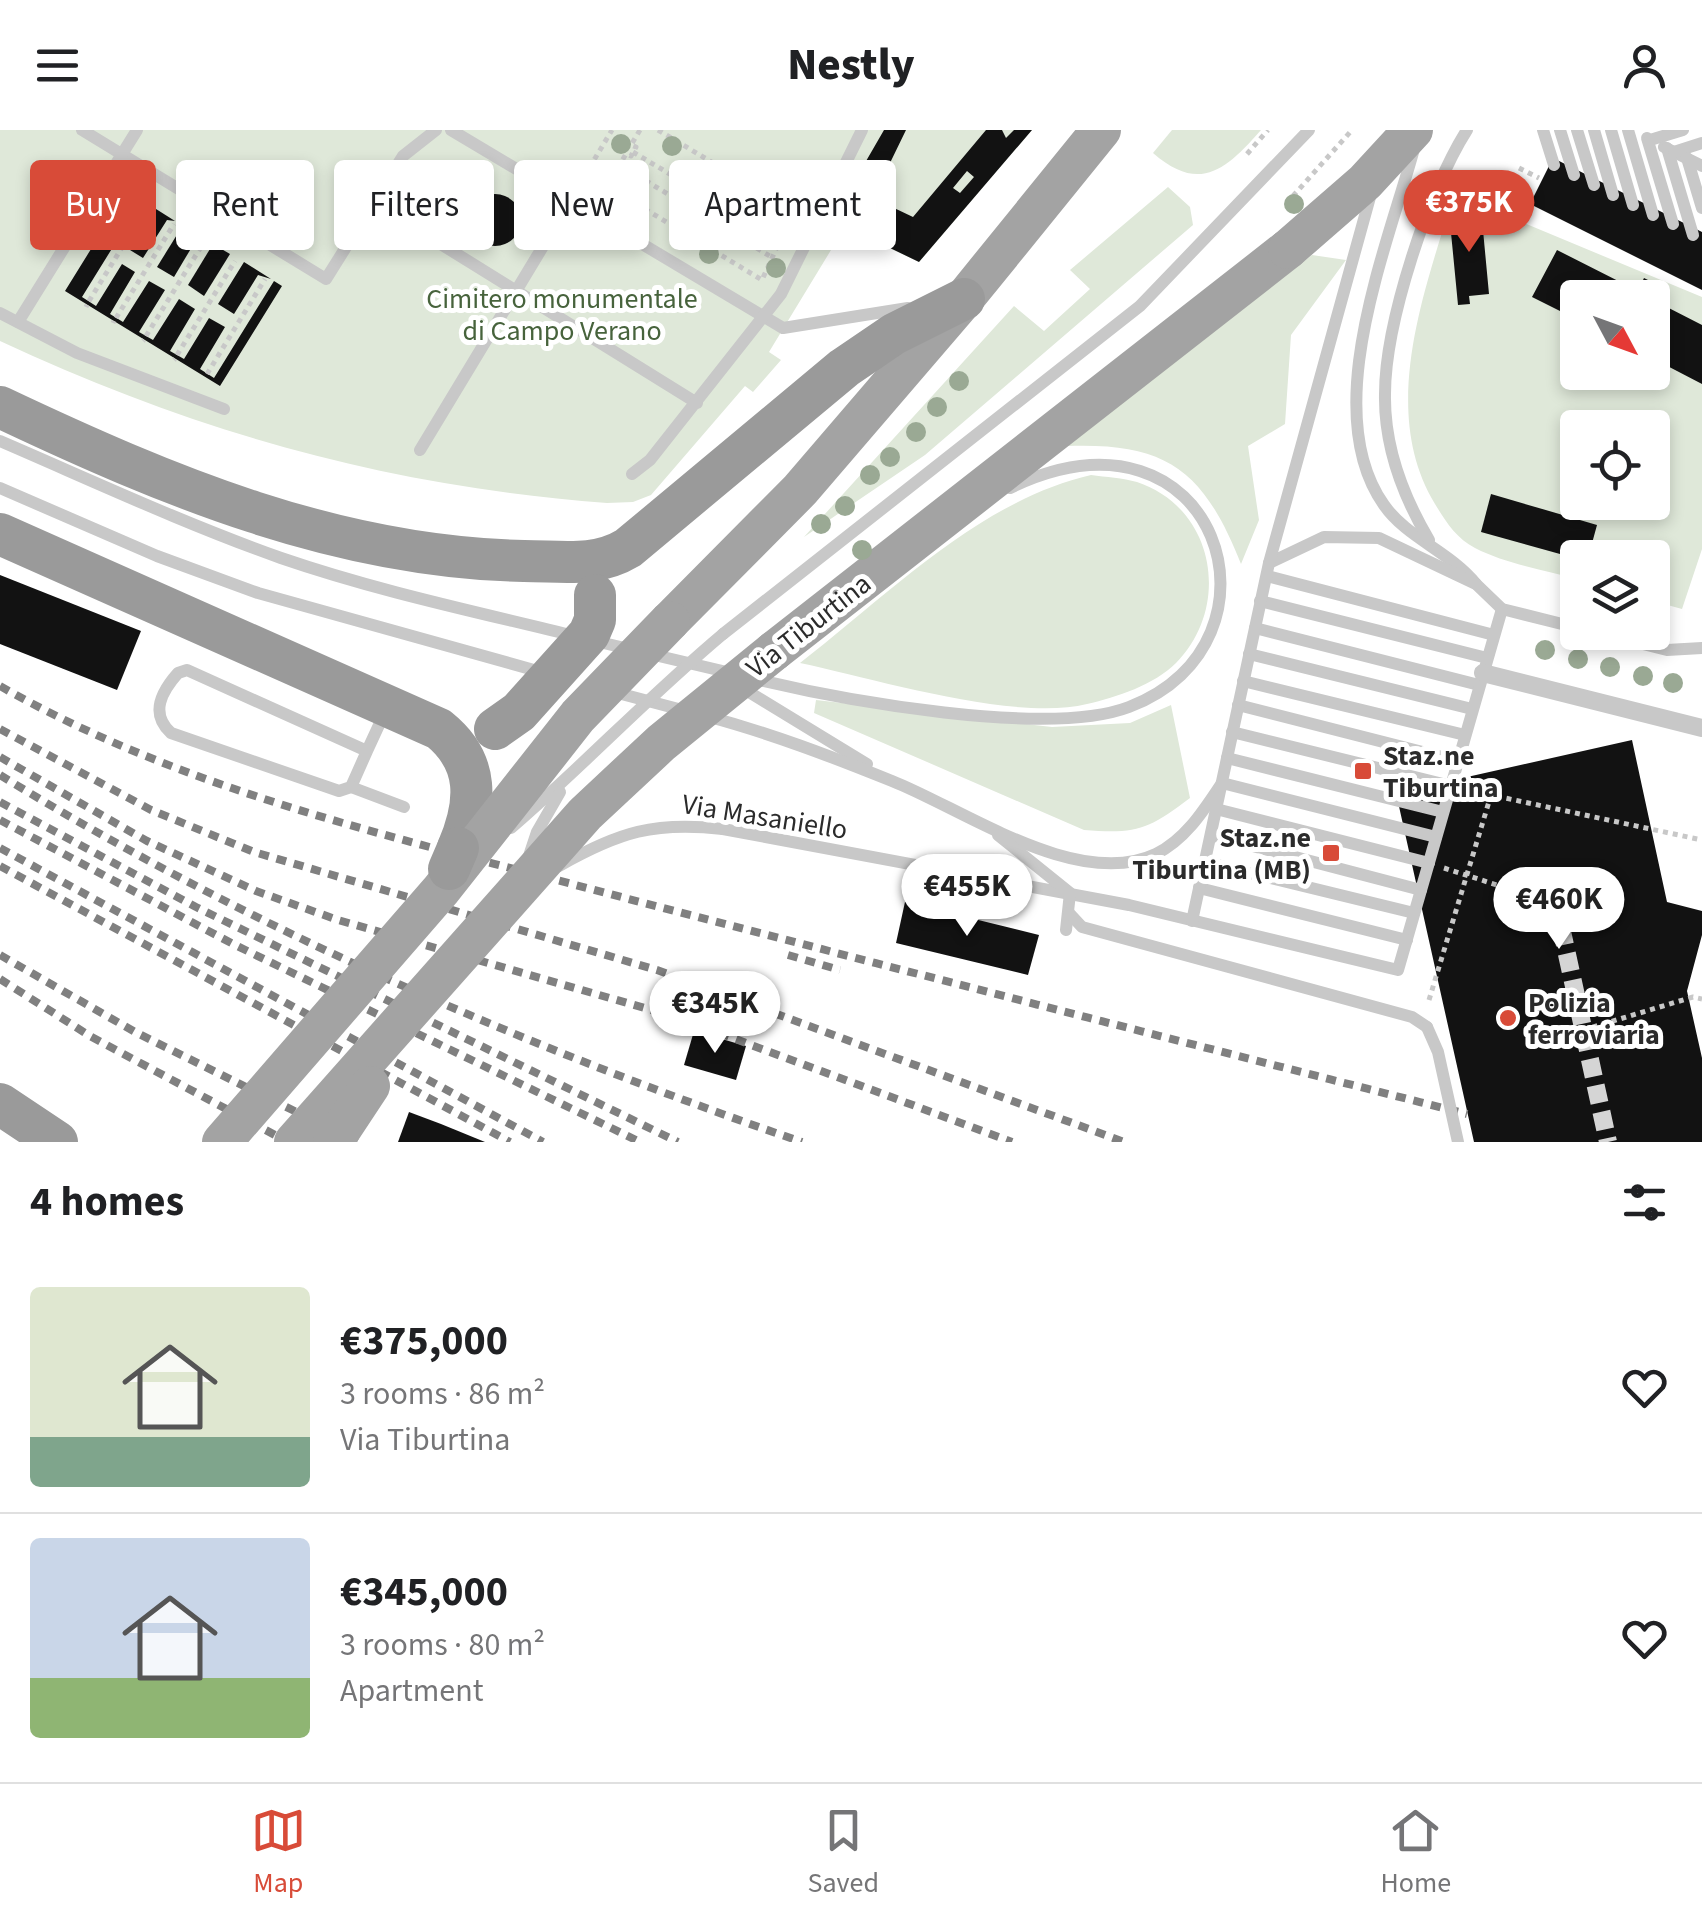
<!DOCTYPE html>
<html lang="en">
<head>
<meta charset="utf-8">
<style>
	body { margin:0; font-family:"Source Sans 3",sans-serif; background:#f6f6f6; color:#202124; height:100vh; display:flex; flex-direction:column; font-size:38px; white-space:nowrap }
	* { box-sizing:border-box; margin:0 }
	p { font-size:32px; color:#757577 }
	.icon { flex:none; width:55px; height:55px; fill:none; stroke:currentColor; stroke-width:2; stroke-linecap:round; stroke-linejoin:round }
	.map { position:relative; height:1012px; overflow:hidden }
	.drawer { display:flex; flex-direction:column; background:#fff; flex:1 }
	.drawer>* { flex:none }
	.guide { position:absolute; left:30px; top:30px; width:1000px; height:90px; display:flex; gap:20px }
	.needle { width:65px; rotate:131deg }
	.buttons { position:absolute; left:1560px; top:150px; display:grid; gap:20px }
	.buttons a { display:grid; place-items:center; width:110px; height:110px; border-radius:10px; background:#fff; box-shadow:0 5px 15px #0003; font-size:50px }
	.price { position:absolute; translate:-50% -85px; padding:0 22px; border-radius:35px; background:#fff; color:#222; font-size:32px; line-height:65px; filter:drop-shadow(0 2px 5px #0008) }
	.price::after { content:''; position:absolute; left:50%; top:60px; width:30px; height:22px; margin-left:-15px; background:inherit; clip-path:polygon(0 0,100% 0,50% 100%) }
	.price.active { background:#d84b38; color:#fff }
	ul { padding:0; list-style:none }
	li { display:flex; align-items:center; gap:30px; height:250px; padding:0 30px }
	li+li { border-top:2px solid #e0e0e0 }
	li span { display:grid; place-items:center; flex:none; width:280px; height:200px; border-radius:10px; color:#555 }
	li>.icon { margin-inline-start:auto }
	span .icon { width:120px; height:120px; fill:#fffc; stroke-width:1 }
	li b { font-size:42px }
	h2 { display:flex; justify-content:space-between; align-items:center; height:120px; padding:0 30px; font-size:42px }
	.tag { padding:0 35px; border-radius:10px; background:#fff; box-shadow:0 5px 15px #0003; font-size:35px; line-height:90px }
	.tag.active { background:#d84b38; color:#fff }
	header { display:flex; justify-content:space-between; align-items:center; height:130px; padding:0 30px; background:#fff; font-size:45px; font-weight:800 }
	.tabs { display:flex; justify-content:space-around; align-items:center; height:140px; border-top:2px solid #e0e0e0; background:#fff; font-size:28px; color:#757577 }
	.tabs a { display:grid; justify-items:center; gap:5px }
	.tabs .active { color:#d84b38 }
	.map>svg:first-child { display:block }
	.green { fill:#dfe8d9; fill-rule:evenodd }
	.building { fill:#121212; fill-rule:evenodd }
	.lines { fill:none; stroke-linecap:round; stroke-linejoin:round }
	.pedestrian-tunnel { stroke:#d5d5d5; stroke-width:18; stroke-dasharray:18 9; stroke-linecap:butt }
	.path { stroke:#c8c8c8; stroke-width:5; stroke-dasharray:5 5; stroke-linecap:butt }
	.service { stroke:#c8c8c8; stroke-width:12 }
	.pedestrian { stroke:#c8c8c8; stroke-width:18 }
	.primary { stroke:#a3a3a3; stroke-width:40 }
	.trunk { stroke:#9a9a9a; stroke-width:42 }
	.rail { stroke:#808080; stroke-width:8; stroke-dasharray:10 8; stroke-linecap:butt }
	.service-bridge { stroke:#c8c8c8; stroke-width:12 }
	.primary-bridge { stroke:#a3a3a3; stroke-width:40 }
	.trunk-bridge { stroke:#9a9a9a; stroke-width:42 }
	.tree { fill:#9aa994 }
	.poi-dot { fill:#d84b38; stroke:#fff; stroke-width:4 }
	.labels { text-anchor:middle; stroke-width:10; stroke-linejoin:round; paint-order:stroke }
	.park-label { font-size:28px; fill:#47633c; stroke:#fff }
	.street-label { font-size:28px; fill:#2b2b2b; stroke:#fff }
	.poi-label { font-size:28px; font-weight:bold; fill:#2b2b2b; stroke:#fff; text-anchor:start }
</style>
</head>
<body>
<header><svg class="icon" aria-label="menu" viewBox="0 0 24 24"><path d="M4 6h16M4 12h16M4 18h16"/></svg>Nestly<svg class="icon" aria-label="person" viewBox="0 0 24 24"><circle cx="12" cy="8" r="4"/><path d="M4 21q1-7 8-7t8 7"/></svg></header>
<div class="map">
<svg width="1702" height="1012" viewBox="0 0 1702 1012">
	<rect width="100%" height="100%" fill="#fff"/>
	<g class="green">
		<path d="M 0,0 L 1032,0 L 919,132 L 845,97 L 769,222 L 781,230 L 753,262 L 745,256 L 651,365 L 633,372 L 607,373 C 388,356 200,304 0,211 Z"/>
		<path d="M 1172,0 L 1261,0 C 1225,41 1199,63 1153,23 Z"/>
		<polygon points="1168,57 1190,77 1193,95 925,325 804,407 1014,176 1044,201 1090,159 1070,140"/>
		<path d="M 1454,64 L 1702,167 L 1702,419 L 1682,479 L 1653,471 L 1652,428 L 1578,428 L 1577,449 C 1545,440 1506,434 1475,418 C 1456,408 1446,392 1435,374 C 1378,280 1425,160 1454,64 ZM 1578,168 L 1652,168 L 1652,242 L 1578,242 ZM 1578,298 L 1652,298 L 1652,372 L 1578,372 Z"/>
		<path d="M 1312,125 L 1346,130 L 1291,205 L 1285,294 L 1248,316 L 1259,390 L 1241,434 C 1204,341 1168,312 1066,316 Z"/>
		<path d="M 1091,345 C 1106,347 1123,348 1137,352 C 1215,378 1232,476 1176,533 C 1154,555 1117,567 1087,574 C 1015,592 876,549 800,533 C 889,464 979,371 1091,345 Z"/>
		<path d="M 816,570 L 1052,597 L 1130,593 L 1171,575 L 1190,668 C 1148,700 1136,704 1084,700 L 814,583 Z"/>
	</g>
	<g class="building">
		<path d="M 884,0 L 906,0 L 873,68 L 913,87 L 986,0 L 1002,0 L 1006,8 L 1014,0 L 1032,0 L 919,132 L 832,90 ZM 967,41 L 974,47 L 960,63 L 953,58 Z"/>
		<polygon points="1553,28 1702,102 1702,160 1530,74"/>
		<polygon points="127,61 142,70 82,167 96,176 122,134 135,142 110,184 123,192 149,151 165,160 139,202 153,210 179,169 195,179 170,221 184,229 209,188 225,197 200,239 214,248 274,151 282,156 220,256 65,161"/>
		<circle cx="495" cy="90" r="26"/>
		<polygon points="156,79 175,91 167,90 143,128 130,120"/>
		<polygon points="1481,79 1489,164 1469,166 1470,174 1458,175 1449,82"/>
		<polygon points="183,95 199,105 174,147 157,137"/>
		<polygon points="213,114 230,124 204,166 188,155"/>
		<polygon points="1557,120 1638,161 1644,148 1666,159 1659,173 1702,195 1702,254 1652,228 1652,168 1578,168 1578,190 1532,167"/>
		<polygon points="244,132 271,149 258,145 234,184 218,174"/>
		<polygon points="1491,364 1597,395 1588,428 1578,429 1481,402"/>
		<polygon points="0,445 141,501 117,560 0,514"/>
		<polygon points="1632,610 1667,772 1702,781 1702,805 1687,861 1702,928 1702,1012 1474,1012 1396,663"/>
		<polygon points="905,772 1039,805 1028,845 896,813"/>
		<polygon points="694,901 746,916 736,950 684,935"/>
		<polygon points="409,982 441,994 485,1012 398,1012"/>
	</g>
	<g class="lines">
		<polyline class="pedestrian-tunnel" points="1565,745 1556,774 1608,1012"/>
		<g class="path">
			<polyline points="640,0 631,15 636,17 631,26 626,24 607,56 762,150 793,82"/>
			<polyline points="658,0 795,82"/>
			<polyline points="633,22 780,110"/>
			<polyline points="1247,24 1268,0"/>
			<polyline points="620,35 773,128"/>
			<polyline points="1519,38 1539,48"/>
			<polyline points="579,55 612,0"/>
			<polyline points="1293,66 1352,0"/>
			<polyline points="678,114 698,83"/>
			<polyline points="89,171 147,77"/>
			<polyline points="86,177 87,175"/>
			<polyline points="116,188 174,94"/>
			<polyline points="113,193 114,191"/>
			<polyline points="146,206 204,112"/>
			<polyline points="143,211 144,210"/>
			<polyline points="177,225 235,131"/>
			<polyline points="174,230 175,229"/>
			<polyline points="207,244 265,149"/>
			<polyline points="1444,738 1556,774"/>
			<polyline points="1429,870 1491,665 1702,710"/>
			<polyline points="1583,900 1693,867 1702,869"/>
		</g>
		<g class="service">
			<polyline points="82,0 326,149 403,26 436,0"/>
			<polyline points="451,0 783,198 908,178"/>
			<polyline points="1543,0 1554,35"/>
			<polyline points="1560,0 1574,45"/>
			<polyline points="1577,0 1594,55"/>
			<polyline points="1594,0 1613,65"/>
			<polyline points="1611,0 1633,75"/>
			<polyline points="1628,0 1653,85"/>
			<polyline points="1647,8 1673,94"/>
			<polyline points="1650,10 1683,0"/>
			<polyline points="1664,17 1702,36"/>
			<polyline points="1667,18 1693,105"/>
			<path d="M 1414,19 C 1387,118 1318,282 1384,375 C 1407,408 1449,421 1476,454"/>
			<polyline points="1674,22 1702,13"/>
			<polyline points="1687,28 1702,78"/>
			<polyline points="373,72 697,273"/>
			<polyline points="0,183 77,223 224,279"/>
			<polyline points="18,192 137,0"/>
			<path d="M 0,311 C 93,351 185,394 281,428 C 377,461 477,482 575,506"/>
			<polyline points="420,320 571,70"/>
			<polyline points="632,344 650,330 781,164 862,0"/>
			<polyline points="0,358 157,426 258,463 541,542"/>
			<path d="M 1429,410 C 1403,366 1384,316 1385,264 C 1385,193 1429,59 1467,0"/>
			<polyline points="1269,433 1324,407 1379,408 1476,454 1502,479 1578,498"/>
			<polyline points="1267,446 1494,505"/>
			<polyline points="1260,471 1487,528"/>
			<polyline points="1255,498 1479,555"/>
			<polyline points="1595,502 1667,520 1702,518"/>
			<polyline points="723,504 1140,176 1309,0"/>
			<polyline points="595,511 731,543"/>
			<polyline points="1249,524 1472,579"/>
			<path d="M 755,549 C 842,570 1048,608 1129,577 C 1298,513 1218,258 1010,358"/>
			<polyline points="1243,551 1465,605"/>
			<polyline points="739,556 867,634"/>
			<polyline points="614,562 686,581"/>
			<polyline points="1238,575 1458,631"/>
			<path d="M 706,586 C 770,603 830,626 892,651 C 963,679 1078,761 1156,724 C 1186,709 1204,680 1222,653"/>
			<polyline points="1232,602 1451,656"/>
			<path d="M 367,621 L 351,657 L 339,661 L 171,603 C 149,583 162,561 178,543 L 187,540 L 367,621 L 385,582"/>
			<polyline points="1227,628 1443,682"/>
			<polyline points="1222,653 1436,707"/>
			<polyline points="351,657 404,677"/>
			<polyline points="1216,679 1429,733"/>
			<polyline points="723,699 1129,775 1398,840 1502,479"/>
			<polyline points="998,705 1070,763 1066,800"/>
			<polyline points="1211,705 1421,760"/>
			<polyline points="1205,732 1414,783"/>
			<polyline points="1199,758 1407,810"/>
			<polyline points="1069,783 1082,797 1412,887 1427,897"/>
			<polyline points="1192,791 1269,433 1372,60"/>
		</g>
		<polyline class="pedestrian" points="1483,543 1702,598"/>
		<g class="primary">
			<polyline points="670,491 800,360 964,169 1101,0"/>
			<polyline points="774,521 1288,119"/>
		</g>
		<g class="trunk">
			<path d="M 0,277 C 167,356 336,427 524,431 C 561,431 595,438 628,418 L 844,238 L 894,204 L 964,169"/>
			<path d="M 0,404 L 439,599 C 480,632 477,673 458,718"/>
			<polyline points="0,974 57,1012"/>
		</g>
		<g class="rail">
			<path d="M 0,556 C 194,666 412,711 625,768 C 905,841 1186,913 1467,984"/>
			<polyline points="0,599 151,680 254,722 657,840 1124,1012"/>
			<polyline points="0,627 147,711 256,761 338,790 676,887 1012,1012"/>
			<path d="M 0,645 C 251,799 525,917 802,1012"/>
			<polyline points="0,672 196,777 678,1012"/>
			<polyline points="0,690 233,814 640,1012"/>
			<polyline points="0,718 543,1012"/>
			<polyline points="0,736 510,1012"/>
			<polyline points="0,825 135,902 357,1012"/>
			<polyline points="788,825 840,840"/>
			<polyline points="0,849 90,906 288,1012"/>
		</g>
		<g class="service-bridge">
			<path d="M 511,698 C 584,635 649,566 723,504"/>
			<polyline points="528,729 537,702 560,662"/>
			<path d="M 559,736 C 619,702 655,691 723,699"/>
			<polyline points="1427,897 1438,922 1458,1012"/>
		</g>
		<g class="primary-bridge">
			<polyline points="1288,119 1365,52 1413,0"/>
			<polyline points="222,1012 441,760 578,586 670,491"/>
			<polyline points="294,1012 585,684 661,613 774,521"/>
			<polyline points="333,1012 370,956"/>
		</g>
		<g class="trunk-bridge">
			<polyline points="495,599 519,582 589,504 595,490 595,465"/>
			<polyline points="449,739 458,718"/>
		</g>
	</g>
	<g class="tree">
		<circle cx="621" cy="14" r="10"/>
		<circle cx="672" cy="16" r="10"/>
		<circle cx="744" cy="59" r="10"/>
		<circle cx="762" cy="70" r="10"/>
		<circle cx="1294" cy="74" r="10"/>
		<circle cx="781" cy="82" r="10"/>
		<circle cx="799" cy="92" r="10"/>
		<circle cx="709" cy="124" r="10"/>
		<circle cx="776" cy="138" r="10"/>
		<circle cx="959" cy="251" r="10"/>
		<circle cx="937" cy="277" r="10"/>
		<circle cx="916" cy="302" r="10"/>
		<circle cx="890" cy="327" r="10"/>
		<circle cx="870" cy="345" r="10"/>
		<circle cx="845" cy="376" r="10"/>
		<circle cx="821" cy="394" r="10"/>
		<circle cx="862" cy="420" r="10"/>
		<circle cx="1545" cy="520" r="10"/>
		<circle cx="1578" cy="529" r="10"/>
		<circle cx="1610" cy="537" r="10"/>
		<circle cx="1643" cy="546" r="10"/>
		<circle cx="1673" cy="553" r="10"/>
	</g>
	<g class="poi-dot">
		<rect x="1353" y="631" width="20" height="20" rx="5"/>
		<rect x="1321" y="713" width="20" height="20" rx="5"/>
		<circle cx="1508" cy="888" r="10"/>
	</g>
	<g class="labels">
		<g class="park-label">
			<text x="562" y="178">Cimitero monumentale<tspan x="562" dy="32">di Campo Verano</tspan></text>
		</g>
		<g class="street-label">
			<text transform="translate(808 495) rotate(-38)" y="10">Via Tiburtina</text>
			<text transform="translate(765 686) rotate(9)" y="10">Via Masaniello</text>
		</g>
		<g class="poi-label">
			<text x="1383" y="635">Staz.ne<tspan x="1383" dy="32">Tiburtina</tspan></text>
			<text x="1311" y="717" text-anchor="end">Staz.ne<tspan x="1311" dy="32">Tiburtina (MB)</tspan></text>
			<text x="1528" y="882">Polizia<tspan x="1528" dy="32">ferroviaria</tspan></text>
		</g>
	</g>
</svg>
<div class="buttons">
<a><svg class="needle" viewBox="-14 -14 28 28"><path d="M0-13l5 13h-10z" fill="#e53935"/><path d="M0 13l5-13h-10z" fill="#757577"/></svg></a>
<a><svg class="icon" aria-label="locate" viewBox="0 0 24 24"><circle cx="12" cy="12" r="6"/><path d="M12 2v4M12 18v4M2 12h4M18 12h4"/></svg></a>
<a><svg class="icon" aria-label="layers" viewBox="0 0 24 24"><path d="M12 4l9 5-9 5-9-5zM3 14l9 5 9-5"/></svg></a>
</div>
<b class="price active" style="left:1469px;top:125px">€375K</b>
<b class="price" style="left:967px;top:809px">€455K</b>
<b class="price" style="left:1559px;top:822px">€460K</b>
<b class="price" style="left:715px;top:926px">€345K</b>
<div class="guide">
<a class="tag active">Buy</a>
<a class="tag">Rent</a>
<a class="tag">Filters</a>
<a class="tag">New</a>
<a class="tag">Apartment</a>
</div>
</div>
<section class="drawer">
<h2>4 homes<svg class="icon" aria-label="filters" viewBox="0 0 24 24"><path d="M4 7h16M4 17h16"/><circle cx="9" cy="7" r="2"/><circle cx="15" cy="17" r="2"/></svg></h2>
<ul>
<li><span style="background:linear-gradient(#dfe7d0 75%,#7fa58c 0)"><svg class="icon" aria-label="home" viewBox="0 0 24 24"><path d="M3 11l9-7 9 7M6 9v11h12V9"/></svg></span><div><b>€375,000</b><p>3 rooms · 86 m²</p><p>Via Tiburtina</p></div><svg class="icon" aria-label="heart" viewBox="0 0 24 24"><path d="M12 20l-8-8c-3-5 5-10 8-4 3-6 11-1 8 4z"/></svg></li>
<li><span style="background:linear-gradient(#c9d6e8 70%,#8fb573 0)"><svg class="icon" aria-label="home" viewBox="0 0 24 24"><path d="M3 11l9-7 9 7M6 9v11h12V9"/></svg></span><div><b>€345,000</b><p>3 rooms · 80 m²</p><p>Apartment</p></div><svg class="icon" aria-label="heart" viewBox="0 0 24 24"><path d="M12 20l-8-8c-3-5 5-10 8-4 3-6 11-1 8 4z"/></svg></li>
</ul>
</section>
<nav class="tabs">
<a class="active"><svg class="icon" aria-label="map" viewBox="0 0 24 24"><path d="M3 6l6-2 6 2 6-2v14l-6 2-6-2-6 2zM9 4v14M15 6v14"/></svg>Map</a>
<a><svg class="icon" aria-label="saved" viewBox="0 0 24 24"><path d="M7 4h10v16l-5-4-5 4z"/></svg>Saved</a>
<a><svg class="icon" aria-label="home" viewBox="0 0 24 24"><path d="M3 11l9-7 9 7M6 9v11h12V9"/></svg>Home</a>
</nav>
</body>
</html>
